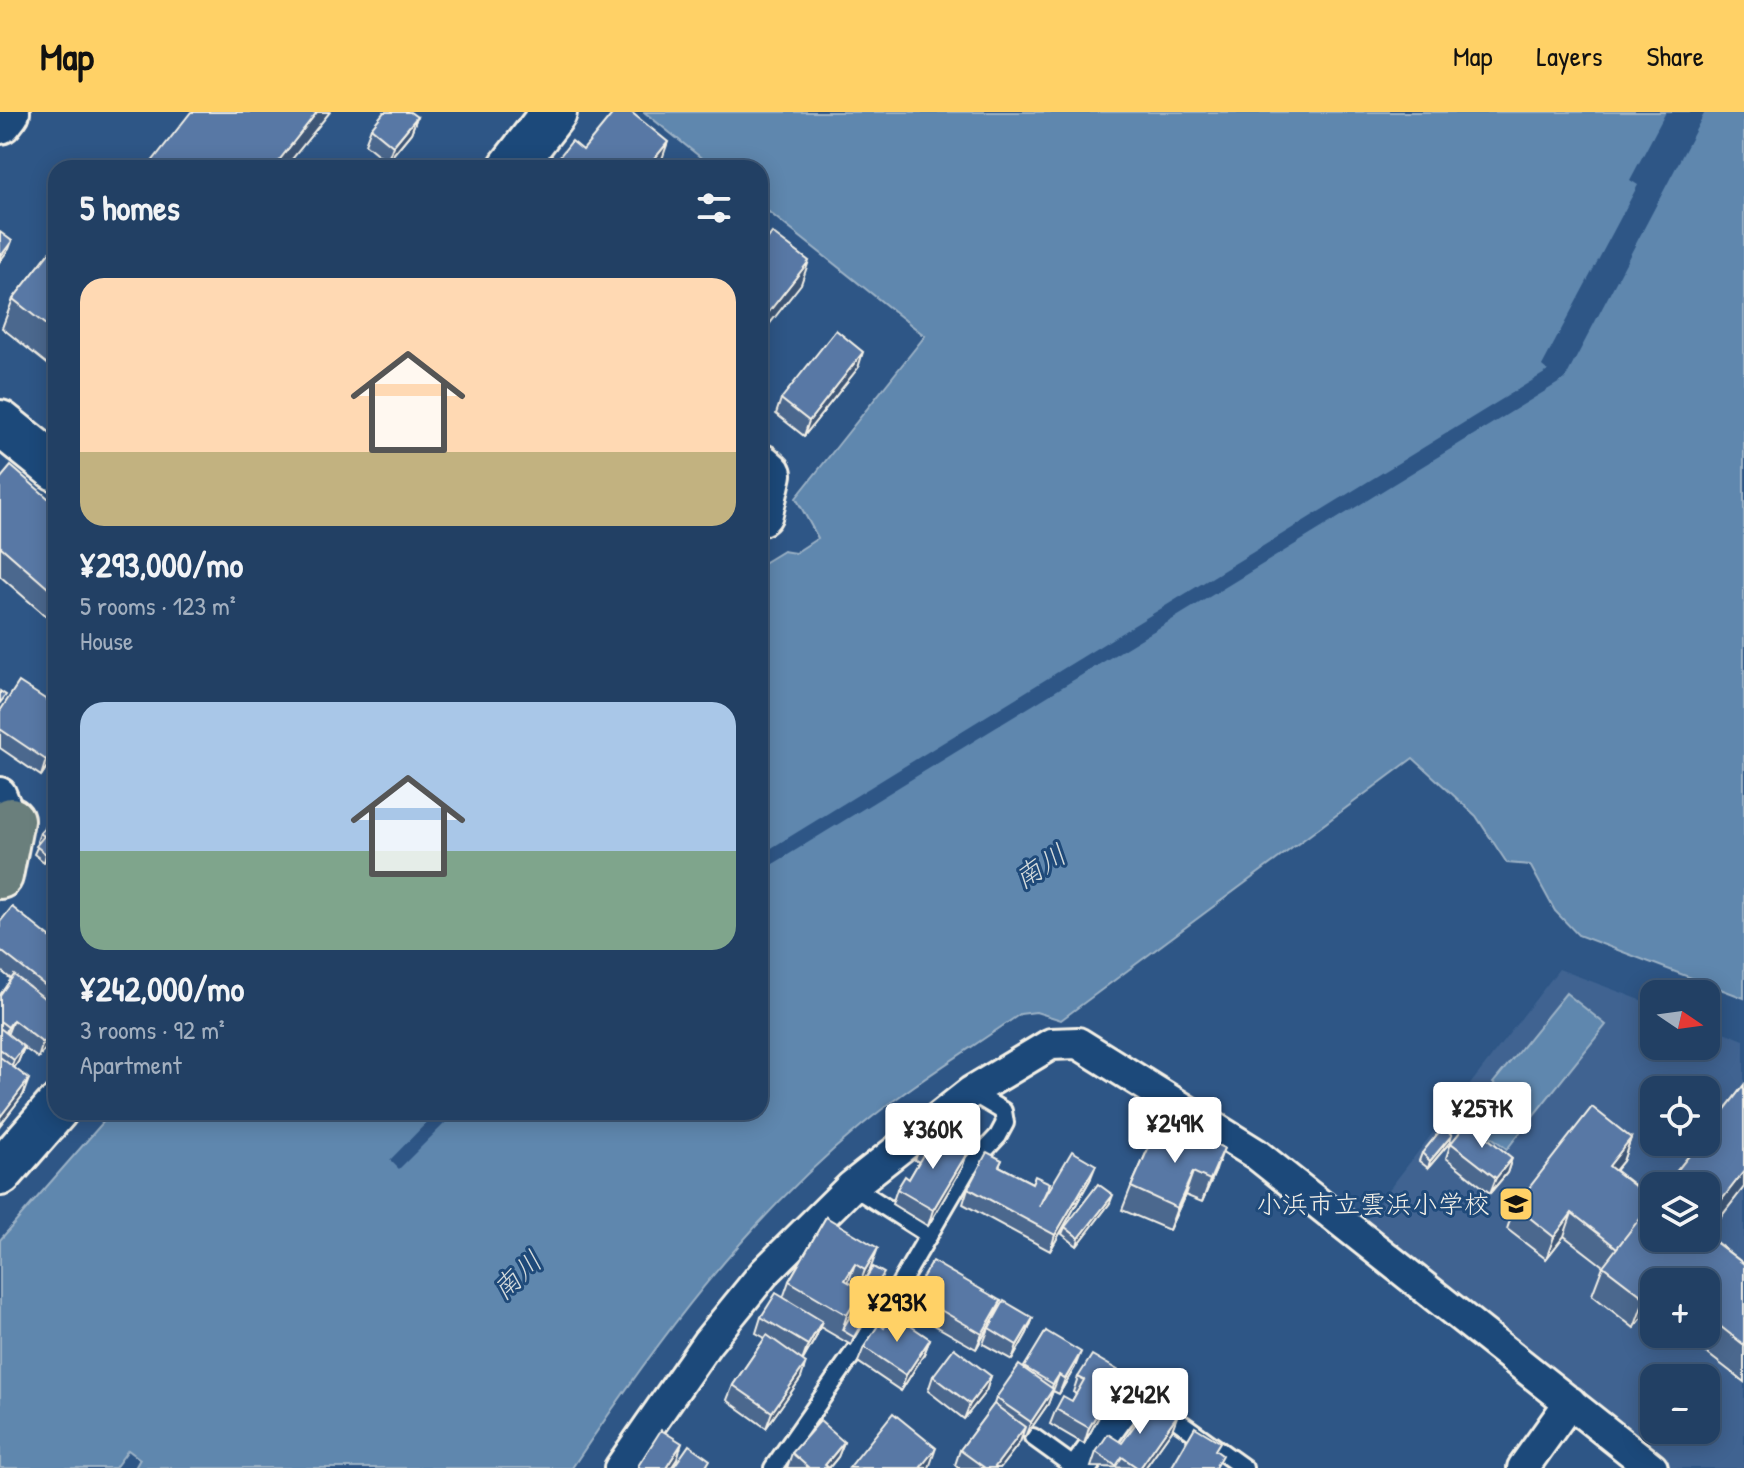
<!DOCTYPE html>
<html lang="en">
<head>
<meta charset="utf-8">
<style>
	body { margin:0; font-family:"Patrick Hand","Klee One",sans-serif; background:#2a476a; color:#f1f3f6; height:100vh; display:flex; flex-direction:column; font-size:30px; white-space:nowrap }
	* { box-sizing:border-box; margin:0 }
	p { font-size:26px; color:#a2afbf }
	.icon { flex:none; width:44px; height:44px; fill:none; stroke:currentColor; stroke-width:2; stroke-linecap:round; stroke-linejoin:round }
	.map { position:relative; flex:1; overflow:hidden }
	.details { position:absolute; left:48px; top:48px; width:720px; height:960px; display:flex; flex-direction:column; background:#224064; border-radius:24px; box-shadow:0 4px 20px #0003,0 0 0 2px #3f5978 }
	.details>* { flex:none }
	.needle { width:52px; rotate:103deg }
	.fabs { position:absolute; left:1640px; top:868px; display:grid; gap:16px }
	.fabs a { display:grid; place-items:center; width:80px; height:80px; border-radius:16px; background:#224064; box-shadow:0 4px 20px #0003,0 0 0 2px #3f5978; font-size:40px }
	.price { position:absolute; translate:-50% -68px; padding:0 18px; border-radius:8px; background:#fff; color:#222; font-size:26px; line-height:52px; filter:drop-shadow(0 2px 4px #0008) }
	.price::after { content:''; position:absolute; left:50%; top:48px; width:24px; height:18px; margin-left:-12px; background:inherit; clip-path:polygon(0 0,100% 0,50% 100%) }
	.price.active { background:#ffd166; color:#111 }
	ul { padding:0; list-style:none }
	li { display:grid; align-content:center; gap:16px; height:424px; padding:0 32px }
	li span { display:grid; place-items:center; height:248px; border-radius:24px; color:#555 }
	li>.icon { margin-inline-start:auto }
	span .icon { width:144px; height:144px; fill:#fffc; stroke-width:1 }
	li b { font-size:34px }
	h2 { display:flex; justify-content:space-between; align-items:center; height:96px; padding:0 32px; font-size:34px }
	header { display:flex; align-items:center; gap:48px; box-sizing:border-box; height:112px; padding:0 40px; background:#ffd166; color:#111 }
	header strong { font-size:38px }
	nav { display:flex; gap:44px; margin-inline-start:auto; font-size:28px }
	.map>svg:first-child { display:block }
	.built { fill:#3f6391; fill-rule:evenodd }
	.water { fill:#5f87ae; stroke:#9bb1c5; stroke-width:2 }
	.pier { fill:#2e5686 }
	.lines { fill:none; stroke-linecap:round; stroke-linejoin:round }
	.lane-casing { stroke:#f4f1e8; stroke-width:22 }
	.street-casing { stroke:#f4f1e8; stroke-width:36 }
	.secondary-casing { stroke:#f4f1e8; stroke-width:50 }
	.primary-casing { stroke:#f4f1e8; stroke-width:50 }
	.lane { stroke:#1f4a7a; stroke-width:16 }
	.street { stroke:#1f4a7a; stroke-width:30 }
	.secondary { stroke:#1f4a7a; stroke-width:44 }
	.primary { stroke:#6b7f7c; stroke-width:44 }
	.wall { fill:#4c678e; stroke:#f4f1e8; stroke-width:2 }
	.shaded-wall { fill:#3e5474; stroke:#f4f1e8; stroke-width:2 }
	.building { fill:#5878a5; stroke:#f4f1e8; stroke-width:2 }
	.labels { text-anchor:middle; stroke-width:6; stroke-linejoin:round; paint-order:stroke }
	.poi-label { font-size:26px; fill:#f4f1e8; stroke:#1f4a7a; text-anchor:end }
	.water-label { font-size:28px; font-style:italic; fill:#d6dcdc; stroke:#1f4a7a }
</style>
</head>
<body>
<header>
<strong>Map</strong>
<nav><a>Map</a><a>Layers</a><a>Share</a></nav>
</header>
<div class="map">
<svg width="1744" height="1356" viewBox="0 0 1744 1356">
	<rect width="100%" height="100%" fill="#2e5686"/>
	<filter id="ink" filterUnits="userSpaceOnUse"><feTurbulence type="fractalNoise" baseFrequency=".0125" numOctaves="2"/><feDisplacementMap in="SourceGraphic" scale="16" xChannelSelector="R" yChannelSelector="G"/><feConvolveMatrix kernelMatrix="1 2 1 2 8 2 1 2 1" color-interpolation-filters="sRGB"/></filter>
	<g filter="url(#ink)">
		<path class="built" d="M 1559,857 L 1654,893 L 1654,934 L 1706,934 L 1706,913 L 1744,928 L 1744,1356 L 1671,1356 L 1364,1110 ZM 1654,978 L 1706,978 L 1706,1030 L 1654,1030 ZM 1654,1074 L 1706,1074 L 1706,1126 L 1654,1126 ZM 1654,1170 L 1706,1170 L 1706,1222 L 1654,1222 ZM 1654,1266 L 1706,1266 L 1706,1318 L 1654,1318 Z"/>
		<g class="water">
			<path d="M 644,0 L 1744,0 L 1744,886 L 1578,823 L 1555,799 L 1530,753 L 1507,751 L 1476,704 L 1413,646 L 1061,908 L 1036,900 L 1020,902 C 967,939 911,973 861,1014 C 744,1110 656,1231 572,1356 L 135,1356 L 140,1347 L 128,1338 L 115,1356 L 0,1356 L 0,1128 L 112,1000 L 760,1000 L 760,453 L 783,439 L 795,441 L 818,426 L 796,386 L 925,224 L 760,93 L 760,56 L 714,56 Z"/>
			<polygon points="1566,881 1606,913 1533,1004 1493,971"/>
			<polygon points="1481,987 1521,1019 1507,1037 1466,1005"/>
		</g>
		<g class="pier">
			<polygon points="1666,0 1705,0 1565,267 760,760 760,743 1548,259 1542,254 1638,73 1630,68"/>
			<polygon points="437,1000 456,1000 399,1057 390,1048"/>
		</g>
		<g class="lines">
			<defs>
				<g id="lane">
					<polyline points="852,1074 929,1123"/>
					<polyline points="1122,1269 1244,1356"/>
					<polyline points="1033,1325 1076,1356"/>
					<polyline points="773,1356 893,1184 967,1057 998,1024 1005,1011 1003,999 971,980"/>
				</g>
				<g id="street">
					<polyline points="0,681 11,708"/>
					<polyline points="620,1356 707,1231 764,1161 852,1074 971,980 1051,932 1078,931 1256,1042 1652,1356"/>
					<polyline points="1080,1356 1136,1279"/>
					<polyline points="1523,1356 1570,1290"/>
				</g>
				<g id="secondary">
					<polyline points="0,9 7,0"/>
					<polyline points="511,56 554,0"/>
					<polyline points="0,311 56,356"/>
					<polyline points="760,354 769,362 760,401"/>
					<polyline points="0,1061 56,997"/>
				</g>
				<polyline id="primary" points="0,764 11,708"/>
			</defs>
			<use href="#lane" class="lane-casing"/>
			<use href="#street" class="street-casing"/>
			<use href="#secondary" class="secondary-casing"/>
			<use href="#primary" class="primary-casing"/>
			<use href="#lane" class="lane"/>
			<use href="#street" class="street"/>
			<use href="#secondary" class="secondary"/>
			<use href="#primary" class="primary"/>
		</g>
		<g class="wall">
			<polygon points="417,5 411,21 387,50 365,32 371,16"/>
			<polygon points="583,38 660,53 657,56 553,56 556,49"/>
			<polygon points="56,132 56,259 2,216 13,187"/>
			<polygon points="858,256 804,324 776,302 781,287"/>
			<polygon points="0,367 56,393 56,513 0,464"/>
			<polygon points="56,594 56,666 52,663 55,656 50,654 54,644 41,664 0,636 0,599"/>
			<polygon points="56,704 56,742 52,739 44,750 34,742 39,731 37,729 40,721"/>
			<polygon points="0,810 56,830 56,931 50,939 46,936 38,946 24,936 18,950 14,956 23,983 0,1013 0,883 11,867 0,858"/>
			<polygon points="1744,973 1744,1075 1707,1123 1744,1152 1744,1270 1682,1222 1706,1222 1706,1170 1654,1170 1654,1190 1634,1216 1592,1183 1603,1154 1564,1124 1546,1147 1507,1117 1515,1094 1631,1026 1623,1049 1615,1058 1654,1088"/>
			<polygon points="1155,1021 1216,1058 1202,1090 1185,1083 1169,1118 1122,1098 1131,1075"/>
			<polygon points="1450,1030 1428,1056 1419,1049 1422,1041"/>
			<polygon points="1451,1031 1512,1046 1507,1061 1490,1081 1446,1046"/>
			<polygon points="921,1033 967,1041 962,1056 928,1114 892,1092 897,1077 909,1067 919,1050 915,1048"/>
			<polygon points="1002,1048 999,1054 1032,1071 1050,1071 1045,1085 1090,1068 1050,1139 963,1092 968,1076"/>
			<polygon points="1110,1091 1077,1134 1062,1122 1065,1115"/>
			<polygon points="826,1105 870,1158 859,1176 857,1193 866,1208 851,1233 820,1215 816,1225 803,1248 801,1266 766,1316 727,1288 733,1273 765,1226 756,1221 761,1205 783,1186 789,1169"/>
			<polygon points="866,1166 881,1169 875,1180 864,1174"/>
			<polygon points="913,1182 1001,1189 995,1204 976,1237 908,1198"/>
			<polygon points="1033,1206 1027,1221 1012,1248 983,1232 989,1216"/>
			<polygon points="884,1216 930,1227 924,1242 901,1279 858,1250 864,1235"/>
			<polygon points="1046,1219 1075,1255 1059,1282 1053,1279 1048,1292 1025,1325 1022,1323 1020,1330 1000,1356 958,1356 955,1353 960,1338 994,1292 996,1286 1024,1257"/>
			<polygon points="933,1264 991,1264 986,1279 964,1307 928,1279"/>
			<polygon points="1078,1265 1115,1275 1084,1332 1050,1312 1056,1297 1072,1289 1076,1282 1073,1280"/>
			<polygon points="1172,1318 1145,1356 1091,1355 1096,1340 1122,1331"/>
			<polygon points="844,1330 838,1345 829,1356 787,1356 792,1341"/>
		</g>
		<g class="shaded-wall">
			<polygon points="317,0 330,0 285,56 273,56"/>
			<polygon points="417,5 411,21 387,50 393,34"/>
			<polygon points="668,30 660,53 657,56 647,56"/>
			<polygon points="12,129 9,137 0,149 0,145"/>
			<polygon points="809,149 801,172 760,224 760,211"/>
			<polygon points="863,240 858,256 804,324 809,309"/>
			<polygon points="56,634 54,644 41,664 46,648"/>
			<polygon points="55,731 52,739 44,750 46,742"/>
			<polygon points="13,908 7,923 2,930 8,915"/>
			<polygon points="51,920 46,936 38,946 43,931"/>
			<polygon points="56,923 56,931 50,939"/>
			<polygon points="24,935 18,950 9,963 14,948"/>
			<polygon points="29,967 23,983 0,1013 0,1005"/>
			<polygon points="1452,1023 1450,1030 1428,1056 1430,1049"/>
			<polygon points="1631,1026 1623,1049 1601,1076 1609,1054"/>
			<polygon points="1224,1036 1216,1058 1202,1090 1210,1068"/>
			<polygon points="967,1041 962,1056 928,1114 933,1098"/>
			<polygon points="1512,1046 1507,1061 1490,1081 1496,1066"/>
			<polygon points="1096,1053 1090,1068 1050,1139 1055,1123"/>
			<polygon points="1744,1059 1744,1075 1706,1124 1706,1108"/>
			<polygon points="1193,1060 1185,1083 1169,1118 1177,1096"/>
			<polygon points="1113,1083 1110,1091 1077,1134 1079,1126"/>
			<polygon points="1572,1101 1564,1124 1546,1147 1554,1125"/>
			<polygon points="878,1136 870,1158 857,1180 865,1158"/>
			<polygon points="855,1152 847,1174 845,1168"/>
			<polygon points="1654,1175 1654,1190 1634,1216 1645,1186"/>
			<polygon points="862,1178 854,1201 842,1218 847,1203"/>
			<polygon points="1001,1189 995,1204 976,1237 982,1222"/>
			<polygon points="868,1200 866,1208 851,1233 854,1225"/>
			<polygon points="1033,1206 1027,1221 1012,1248 1017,1233"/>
			<polygon points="822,1209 816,1225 802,1249 808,1233"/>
			<polygon points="930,1227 924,1242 901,1279 906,1263"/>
			<polygon points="1081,1240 1075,1255 1059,1282 1065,1267"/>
			<polygon points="806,1251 801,1266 766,1316 772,1300"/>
			<polygon points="1121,1260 1115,1275 1084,1332 1089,1316"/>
			<polygon points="1059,1263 1048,1292 1025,1325 1031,1310 1050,1282 1053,1272"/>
			<polygon points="991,1264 986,1279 964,1307 970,1292"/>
			<polygon points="1178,1302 1172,1318 1145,1356 1140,1356"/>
			<polygon points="1025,1315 1020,1330 1000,1356 994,1356"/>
			<polygon points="844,1330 838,1345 829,1356 825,1353"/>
			<polygon points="682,1331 677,1347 671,1356 666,1356"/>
			<polygon points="936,1336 929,1356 920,1356"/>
		</g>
		<g class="building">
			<polygon points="191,0 317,0 273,56 147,56"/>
			<polygon points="384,0 410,0 417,5 393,34 371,16"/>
			<polygon points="614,0 631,0 668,30 647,56 564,56 556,49 572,29 583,38"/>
			<polygon points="0,120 12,129 0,145"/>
			<polygon points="772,121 809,149 760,211 760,137"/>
			<polygon points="56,132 56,221 13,187"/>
			<polygon points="836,218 863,240 809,309 781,287"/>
			<polygon points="11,354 56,393 56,483 0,434 0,367"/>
			<polygon points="19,570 56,594 56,634 46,648 0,617 0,599"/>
			<polygon points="0,579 6,583 0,591"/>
			<polygon points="56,704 56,732 55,731 46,742 36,734 44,724 40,721"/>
			<polygon points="12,795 56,830 56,882 0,838 0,810"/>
			<polygon points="14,863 56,895 56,923 55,924 51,920 43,931 13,908 8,915 0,909 0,883"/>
			<polygon points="0,916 24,935 14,948 0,937"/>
			<polygon points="0,945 29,967 0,1005"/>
			<polygon points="1744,973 1744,1059 1706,1108 1706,1074 1665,1074 1700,1030 1706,1030 1706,1022"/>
			<polygon points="1592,995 1631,1026 1609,1054 1654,1089 1617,1136 1572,1101 1554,1125 1515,1094"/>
			<polygon points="1468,1010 1512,1046 1496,1066 1451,1031"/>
			<polygon points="1170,1012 1224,1036 1210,1068 1193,1060 1177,1096 1131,1075 1155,1021 1165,1025"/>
			<polygon points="1443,1015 1452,1023 1430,1049 1422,1041"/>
			<polygon points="930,1018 967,1041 933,1098 897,1077 905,1064 909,1067 927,1036 921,1033"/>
			<polygon points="1072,1039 1096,1053 1055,1123 968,1076 987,1040 1002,1048 999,1054 1032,1071 1035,1064 1050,1071 1039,1095"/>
			<polygon points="1098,1072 1113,1083 1079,1126 1065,1115"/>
			<polygon points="1654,1088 1654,1126 1706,1126 1706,1123 1744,1152 1744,1233 1706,1203 1706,1170 1679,1170 1666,1160 1658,1170 1654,1170 1654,1175 1645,1186 1603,1154"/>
			<polygon points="826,1105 878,1136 865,1158 855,1152 845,1168 862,1178 847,1203 789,1169"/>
			<polygon points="932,1149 1001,1189 982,1222 913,1182"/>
			<polygon points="873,1155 884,1161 877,1172 866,1166"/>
			<polygon points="776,1181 822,1209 808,1233 761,1205"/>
			<polygon points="1004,1189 1033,1206 1017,1233 989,1216"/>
			<polygon points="857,1193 868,1200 854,1225 842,1218"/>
			<polygon points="893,1202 930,1227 906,1263 864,1235 879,1212 884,1216"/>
			<polygon points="1046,1219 1081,1240 1065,1267 1059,1263 1053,1272 1024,1255"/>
			<polygon points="767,1223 806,1251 772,1300 733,1273"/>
			<polygon points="954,1236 991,1264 970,1292 933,1264"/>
			<polygon points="1092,1243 1121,1260 1089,1316 1056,1297 1063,1284 1072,1289 1084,1268 1078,1265"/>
			<polygon points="1019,1253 1053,1277 1031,1310 996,1286"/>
			<polygon points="1154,1286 1178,1302 1140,1356 1138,1356 1122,1345 1116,1354 1096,1340 1108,1322 1122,1331"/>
			<polygon points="994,1292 1025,1315 994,1356 985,1356 960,1338"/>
			<polygon points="893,1301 936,1336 920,1356 849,1356"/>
			<polygon points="820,1309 844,1330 825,1353 829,1356 809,1356 792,1341"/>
			<polygon points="1195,1315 1220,1330 1215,1338 1222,1343 1215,1356 1171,1356"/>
			<polygon points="661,1318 682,1331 666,1356 640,1356 638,1354"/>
			<polygon points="689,1333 710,1348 705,1356 673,1356"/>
		</g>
	</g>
	<defs>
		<symbol id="school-square" viewBox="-11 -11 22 22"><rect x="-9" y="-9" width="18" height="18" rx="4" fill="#ffd166" stroke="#1f4a7a"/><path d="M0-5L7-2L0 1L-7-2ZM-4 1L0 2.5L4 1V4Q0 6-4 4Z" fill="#111"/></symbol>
	</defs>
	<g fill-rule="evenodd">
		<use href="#school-square" x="1496" y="1072" width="40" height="40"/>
	</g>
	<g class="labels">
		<g class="poi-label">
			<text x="1490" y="1101">小浜市立雲浜小学校</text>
		</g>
		<g class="water-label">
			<text transform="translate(1040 754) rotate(-33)" y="10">南川</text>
			<text transform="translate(517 1163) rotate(-43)" y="10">南川</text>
		</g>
	</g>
</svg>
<div class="fabs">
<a><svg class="needle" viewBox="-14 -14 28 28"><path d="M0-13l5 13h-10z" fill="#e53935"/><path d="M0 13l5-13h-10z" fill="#a2afbf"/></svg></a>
<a><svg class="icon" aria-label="locate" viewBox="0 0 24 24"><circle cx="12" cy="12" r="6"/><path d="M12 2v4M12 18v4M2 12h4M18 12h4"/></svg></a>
<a><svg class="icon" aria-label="layers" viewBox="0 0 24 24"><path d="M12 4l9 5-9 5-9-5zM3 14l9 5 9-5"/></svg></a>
<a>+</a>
<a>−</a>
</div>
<b class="price" style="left:1482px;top:1038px">¥257K</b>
<b class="price" style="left:1175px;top:1053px">¥249K</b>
<b class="price" style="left:933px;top:1059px">¥360K</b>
<b class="price active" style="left:897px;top:1232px">¥293K</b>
<b class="price" style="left:1140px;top:1324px">¥242K</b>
<section class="details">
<h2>5 homes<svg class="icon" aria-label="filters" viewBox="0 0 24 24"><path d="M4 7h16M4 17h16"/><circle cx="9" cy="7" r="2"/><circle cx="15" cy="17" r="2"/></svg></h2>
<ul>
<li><span style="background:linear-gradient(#ffd9b3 70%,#c2b280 0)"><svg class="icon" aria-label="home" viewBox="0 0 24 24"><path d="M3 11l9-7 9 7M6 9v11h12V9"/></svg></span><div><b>¥293,000/mo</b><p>5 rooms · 123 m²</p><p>House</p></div></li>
<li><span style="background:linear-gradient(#a9c7e8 60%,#7fa58c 0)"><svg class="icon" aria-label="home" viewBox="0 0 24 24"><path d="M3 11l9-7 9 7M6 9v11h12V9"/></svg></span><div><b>¥242,000/mo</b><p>3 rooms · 92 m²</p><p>Apartment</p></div></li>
</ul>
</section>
</div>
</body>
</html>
